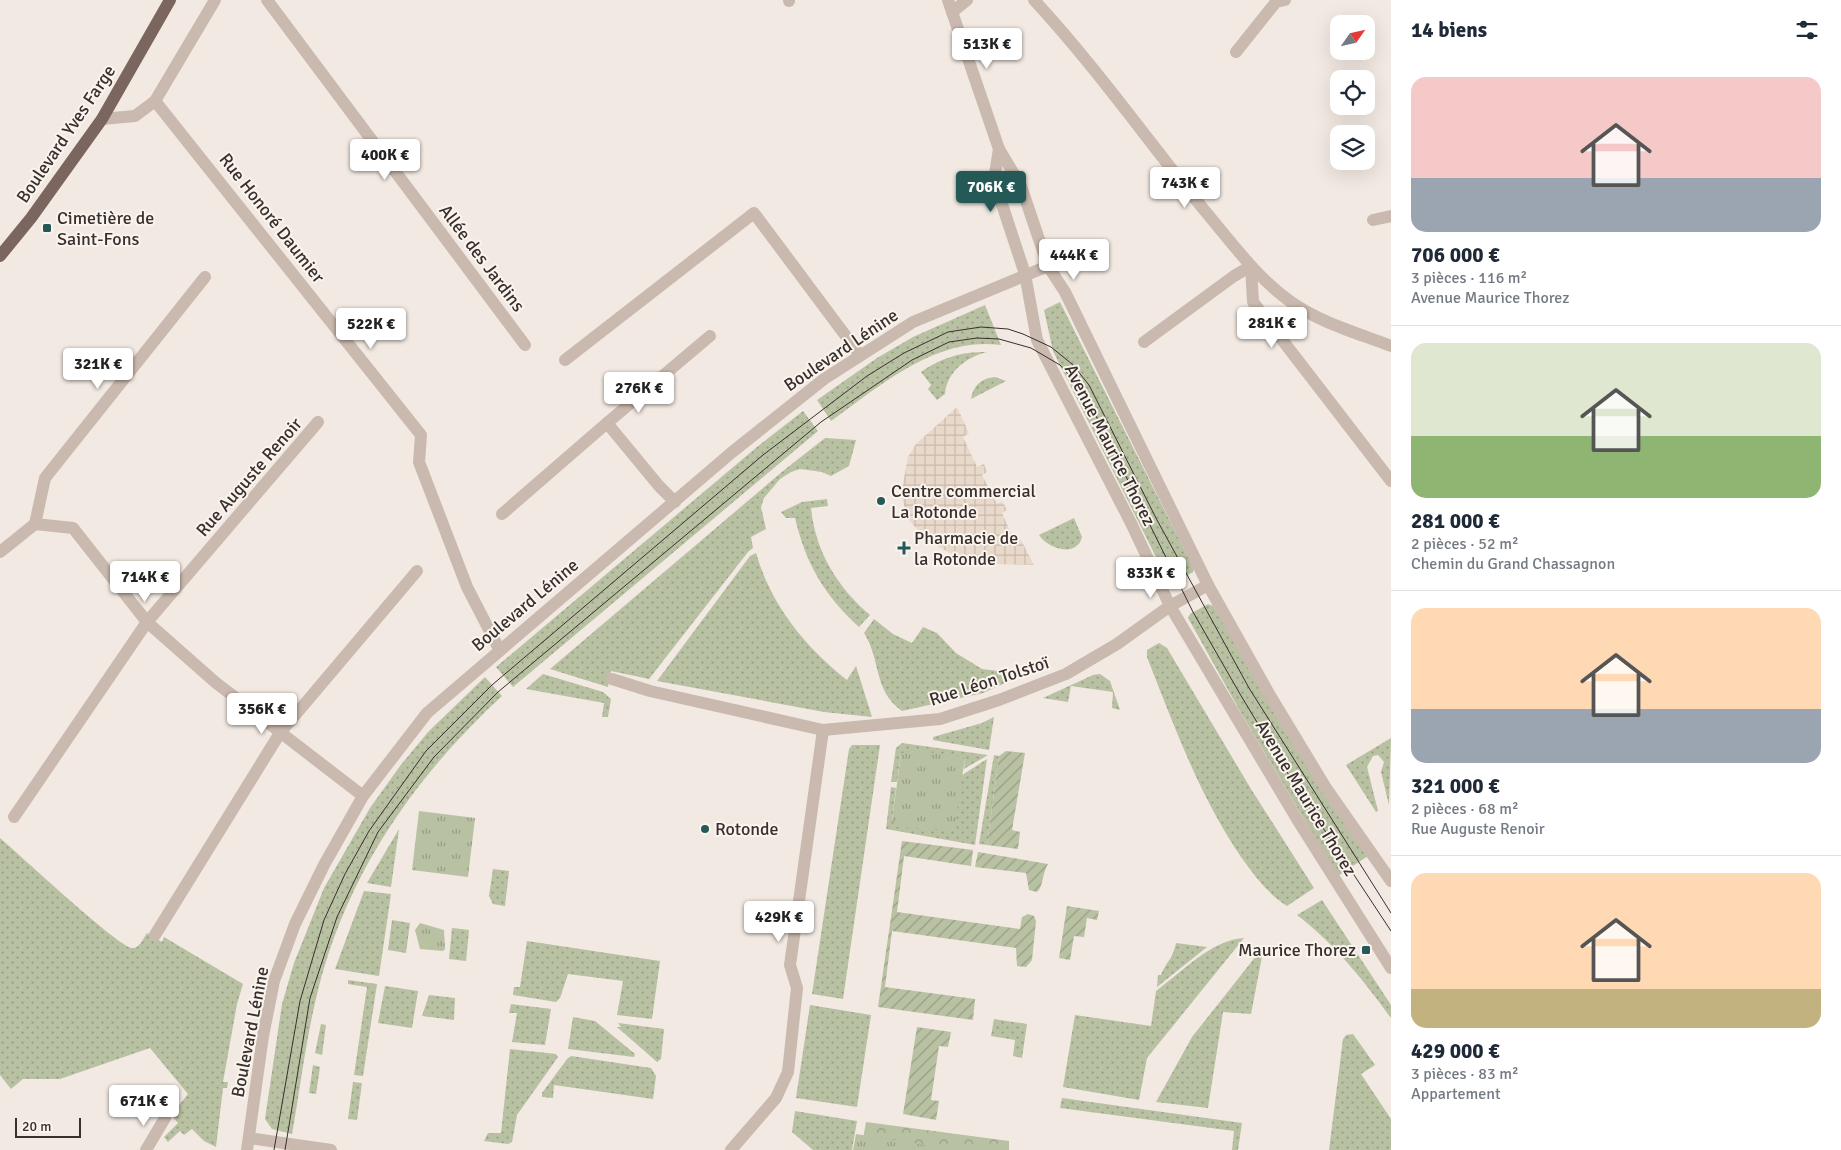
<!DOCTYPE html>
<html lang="fr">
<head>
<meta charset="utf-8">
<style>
	body { margin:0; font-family:Signika,sans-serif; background:#f6f6f7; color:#1f2937; height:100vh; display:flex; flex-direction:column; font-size:19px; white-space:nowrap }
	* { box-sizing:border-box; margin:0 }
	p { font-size:16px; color:#747a83 }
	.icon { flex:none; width:28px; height:28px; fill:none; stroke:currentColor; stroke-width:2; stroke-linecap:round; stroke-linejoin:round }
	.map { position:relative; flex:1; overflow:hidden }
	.panel { display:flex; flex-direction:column; background:#fff; width:450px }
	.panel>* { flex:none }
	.needle { width:32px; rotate:56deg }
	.controls { position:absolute; left:1330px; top:15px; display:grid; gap:10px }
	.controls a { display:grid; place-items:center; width:45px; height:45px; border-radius:10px; background:#fff; box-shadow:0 5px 20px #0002; font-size:25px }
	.scale { position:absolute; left:15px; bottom:12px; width:66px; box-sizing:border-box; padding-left:5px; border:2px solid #392f2c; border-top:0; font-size:14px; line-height:18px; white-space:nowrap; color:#392f2c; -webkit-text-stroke:4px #faf4ef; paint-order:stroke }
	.price { position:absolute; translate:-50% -42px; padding:0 11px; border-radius:5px; background:#fff; color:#222; font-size:16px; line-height:32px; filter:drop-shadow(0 1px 2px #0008) }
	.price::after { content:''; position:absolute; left:50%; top:30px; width:15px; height:11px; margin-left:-8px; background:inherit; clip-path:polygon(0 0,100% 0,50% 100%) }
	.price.selected { background:#245958; color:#fff }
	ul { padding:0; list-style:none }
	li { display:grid; align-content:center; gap:10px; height:265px; padding:0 20px }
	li+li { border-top:1px solid #e0e1e3 }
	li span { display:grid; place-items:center; height:155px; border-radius:15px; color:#555 }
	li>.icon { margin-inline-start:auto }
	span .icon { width:90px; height:90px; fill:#fffc; stroke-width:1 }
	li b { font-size:21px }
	h2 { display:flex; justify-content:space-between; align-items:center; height:60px; padding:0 20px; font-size:21px }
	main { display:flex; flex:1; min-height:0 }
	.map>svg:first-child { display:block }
	.grass { fill:url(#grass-dots) }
	.forest { fill:url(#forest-crowns) }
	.park { fill:url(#park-tufts) }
	.garden { fill:url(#garden-furrows) }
	.plaza { fill:url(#plaza-grid) }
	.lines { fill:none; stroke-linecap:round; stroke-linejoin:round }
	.minor { stroke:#cab9ae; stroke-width:12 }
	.tertiary { stroke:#cab9ae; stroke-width:12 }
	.primary { stroke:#7a665e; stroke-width:12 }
	.tram { stroke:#392f2c; stroke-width:1 }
	.poi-dot { fill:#245958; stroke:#faf4ef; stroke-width:2 }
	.labels { text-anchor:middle; stroke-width:4; stroke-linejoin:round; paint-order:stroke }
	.street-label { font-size:18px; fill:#392f2c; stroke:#faf4ef }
	.poi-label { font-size:18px; fill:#392f2c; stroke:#faf4ef; text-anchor:start }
</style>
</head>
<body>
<main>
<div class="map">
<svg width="1391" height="1150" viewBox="0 0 1391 1150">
	<defs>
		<pattern id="grass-dots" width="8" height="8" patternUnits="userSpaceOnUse" patternTransform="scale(1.25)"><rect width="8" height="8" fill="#b9c1a3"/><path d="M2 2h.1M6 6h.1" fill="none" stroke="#979d85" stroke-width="1.8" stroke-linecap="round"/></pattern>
		<pattern id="forest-crowns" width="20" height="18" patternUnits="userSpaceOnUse" patternTransform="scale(1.25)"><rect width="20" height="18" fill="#b9c1a3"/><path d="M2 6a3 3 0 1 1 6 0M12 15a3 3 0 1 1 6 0" fill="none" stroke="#979d85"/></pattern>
		<pattern id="park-tufts" width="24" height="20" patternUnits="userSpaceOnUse" patternTransform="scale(1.25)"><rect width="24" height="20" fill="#b9c1a3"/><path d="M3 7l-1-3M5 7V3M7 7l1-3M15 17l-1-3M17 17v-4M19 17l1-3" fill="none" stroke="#979d85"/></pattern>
		<pattern id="garden-furrows" width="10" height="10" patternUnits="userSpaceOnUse" patternTransform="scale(1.25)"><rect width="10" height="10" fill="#b9c1a3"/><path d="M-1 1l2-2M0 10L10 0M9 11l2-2" fill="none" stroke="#979d85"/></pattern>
		<pattern id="plaza-grid" width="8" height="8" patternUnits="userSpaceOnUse" patternTransform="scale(1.25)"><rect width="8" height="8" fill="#e9d9cb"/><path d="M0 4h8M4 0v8" fill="none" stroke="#c9bbae"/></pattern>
	</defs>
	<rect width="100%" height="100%" fill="#f2e9e2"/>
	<g class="grass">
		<polygon points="1060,302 1194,569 1193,572 1174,582 1168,581 1053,351 1044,310"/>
		<path d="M 985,305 L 1001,345 C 936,336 881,385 831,421 L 817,400 L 877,358 L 913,337 Z"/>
		<path d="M 987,352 C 967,357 947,371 945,394 L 937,400 L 928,389 L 931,385 L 921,372 C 943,357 961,352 987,352 Z"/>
		<path d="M 995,377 L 1006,381 L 971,399 C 973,386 981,378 995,377 Z"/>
		<polygon points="803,411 818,431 513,687 496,667 757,447"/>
		<polygon points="825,438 856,440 849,466 831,476 822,472 800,469 791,472 780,479 764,498 761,507 766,529 751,537 753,548 748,552 649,679 611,671 608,687 550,669 783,471"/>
		<path d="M 827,499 L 828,506 L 811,508 C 815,551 838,588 870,615 L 859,627 C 824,595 806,564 795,518 L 786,518 L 781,512 L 802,502 Z"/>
		<path d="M 1074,518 L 1082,537 C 1077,558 1048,549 1039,535 Z"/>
		<path d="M 756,553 C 771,605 805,647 847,680 L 856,666 L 872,717 L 824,712 L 657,681 L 750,556 Z"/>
		<polygon points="1208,604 1213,606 1368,856 1338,876 1241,713 1188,618 1190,614"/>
		<path d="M 874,619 L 893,634 L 912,643 L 923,627 L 937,633 L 956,653 L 982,669 L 1014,673 L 1016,678 L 983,693 L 902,711 C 873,691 881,659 864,633 Z"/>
		<path d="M 1159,643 L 1167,648 L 1251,789 L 1314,888 L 1287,906 C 1268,894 1254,875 1241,857 C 1199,795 1174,726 1147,657 L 1147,650 Z"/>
		<polygon points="543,674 603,692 611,699 608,717 602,717 604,703 526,689"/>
		<polygon points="1100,674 1110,681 1120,710 1112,708 1113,692 1071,686 1068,702 1043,698 1093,675"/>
		<path d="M 485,677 L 502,696 C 411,780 342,881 315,1003 C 305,1046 300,1090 292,1134 L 272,1129 L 265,1119 L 282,1004 L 294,963 L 324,888 L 370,808 L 400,766 L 428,732 Z"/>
		<polygon points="994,717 989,750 933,740 933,737 982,723"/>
		<polygon points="1391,738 1389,805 1381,772 1384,762 1378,755 1373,756 1367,767 1378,811 1376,812 1346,765"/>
		<polygon points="902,743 988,755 964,769 965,758 901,754 897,782 891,782 896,748"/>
		<polygon points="852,745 880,745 843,999 812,994 849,749"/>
		<polygon points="994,755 999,756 987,845 979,844"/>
		<polygon points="987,759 975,845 886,829 891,787 896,788 892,820"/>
		<polygon points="399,829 391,887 367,883"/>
		<path d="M 0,838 C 18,853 118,947 132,948 C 139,949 143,939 147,933 L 162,942 L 164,937 L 243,984 L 237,1004 L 223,1082 L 228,1082 L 227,1088 L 223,1088 L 216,1147 L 204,1141 L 192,1129 L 184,1135 L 180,1131 L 168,1142 L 164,1137 L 178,1123 L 171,1115 L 188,1094 L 150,1048 L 60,1079 L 23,1079 L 11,1089 L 0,1075 Z"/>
		<polygon points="493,869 509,871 505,906 493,904 489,896"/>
		<polygon points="364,891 391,894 379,976 335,969"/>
		<path d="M 1322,900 L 1391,1005 L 1391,1018 C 1363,980 1335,944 1297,915 Z"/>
		<polygon points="392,920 410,923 406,953 388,950"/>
		<polygon points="452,928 469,930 466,961 449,959"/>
		<path d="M 1244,938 L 1147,1058 L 1139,1100 L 1063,1087 L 1075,1015 L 1151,1026 L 1156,991 C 1182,972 1211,940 1244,938 Z"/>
		<polygon points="527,941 660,961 652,1019 617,1015 623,981 568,974 560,998 556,1002 513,995 514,987 520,987"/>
		<path d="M 1176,943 L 1207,947 L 1157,987 L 1158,975 L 1161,975 C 1167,960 1172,961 1176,943 Z"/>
		<polygon points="1264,946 1251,1014 1223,1012 1208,1108 1156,1102 1192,1037"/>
		<polygon points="348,980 377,984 363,1076 354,1075 367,987 348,984"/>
		<polygon points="385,986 418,991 412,1028 378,1023"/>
		<polygon points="429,995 455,998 454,1020 422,1016"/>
		<polygon points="511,1004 551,1009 545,1045 512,1042 517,1013 509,1013"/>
		<polygon points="810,1005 871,1015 857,1107 796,1098"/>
		<polygon points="573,1017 595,1021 635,1054 634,1057 568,1049"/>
		<polygon points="994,1019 1027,1024 1022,1058 1013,1056 1015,1040 991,1036"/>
		<polygon points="618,1023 664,1029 661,1059 657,1062 617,1027 621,1027"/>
		<polygon points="321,1024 326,1025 322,1055 315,1053"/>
		<polygon points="1353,1034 1375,1065 1361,1074 1391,1119 1391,1150 1329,1150 1343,1039 1346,1035"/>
		<polygon points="510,1049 556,1054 558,1057 517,1115 512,1142 508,1144 484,1141 488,1133 501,1133"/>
		<polygon points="571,1056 651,1068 656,1076 653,1099 554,1085 553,1098 542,1097 542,1093 567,1059"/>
		<polygon points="313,1065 320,1067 316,1094 309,1093"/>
		<polygon points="353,1082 362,1083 357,1120 348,1119"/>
		<polygon points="1062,1098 1242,1123 1238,1150 1232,1150 1234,1131 1060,1108"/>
		<polygon points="795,1111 857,1121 852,1150 813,1150 792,1132"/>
	</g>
	<polygon class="forest" points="866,1122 1009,1141 1009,1150 861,1150"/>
	<g class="park">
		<polygon points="910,749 965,758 954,831 897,827 892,820 901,754"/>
		<polygon points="419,811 475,818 468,877 412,870"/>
		<polygon points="420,923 444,930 445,949 443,951 420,949 415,930"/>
		<polygon points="856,1134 956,1150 853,1150"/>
	</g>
	<g class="garden">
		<polygon points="1006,751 1025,753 1012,830 1020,832 1018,849 987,845 999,756"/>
		<polygon points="902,841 973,850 971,866 904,856 897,912 1020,929 1022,917 1028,914 1034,916 1036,921 1032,960 1026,967 1017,966 1016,948 892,931 885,987 975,999 973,1020 878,1007"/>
		<path d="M 978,852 L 1048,864 C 1042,873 1044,885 1037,892 L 1029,890 L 1026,873 L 975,867 Z"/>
		<polygon points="1067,906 1099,911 1097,920 1087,918 1084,937 1074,936 1070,960 1059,958"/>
		<polygon points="917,1027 951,1032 948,1047 939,1046 931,1100 939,1101 936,1120 903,1114"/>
	</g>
	<polygon class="plaza" points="957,407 969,433 963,437 977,467 984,464 987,472 982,475 997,504 1002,501 1007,510 1002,513 1015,542 1021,540 1034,565 998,564 961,559 928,541 908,519 901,494 908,457 916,444"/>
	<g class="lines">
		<g class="minor">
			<polyline points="267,0 525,345"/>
			<polyline points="789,0 789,1"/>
			<path d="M 1034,0 C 1096,67 1148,141 1205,211 C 1232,243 1257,278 1291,302 C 1321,323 1357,333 1391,346"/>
			<polyline points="952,12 967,0"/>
			<polyline points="1236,52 1276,2 1285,0"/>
			<polyline points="155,101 421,435 419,462 467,587 499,649"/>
			<polyline points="102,119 135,116 155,101 215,0"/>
			<polyline points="1373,220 1391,216"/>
			<polyline points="1144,342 1234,276 1251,266 1253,302 1391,481"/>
			<polyline points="565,360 754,213 860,355"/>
			<polyline points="675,502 659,486 607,423 710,336"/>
			<polyline points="502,514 607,423"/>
			<polyline points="35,524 45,478 205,277"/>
			<polyline points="0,552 35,524 73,528 147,622 215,682 363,796"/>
			<polyline points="612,679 650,691 823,730 940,719 999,700 1066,674 1117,644 1170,606 1208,585"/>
			<polyline points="14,817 147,622 318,422"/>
			<polyline points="155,935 280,733 417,571"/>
			<polyline points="249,1138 331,1150"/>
			<polyline points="146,1150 165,1118"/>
			<polyline points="247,1150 263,1036 274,981 295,924 324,865 363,796 427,713 731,453 824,379 913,322 1048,266"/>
			<polyline points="731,1150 776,1098 788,1072 797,988 790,965 823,730"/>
		</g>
		<g class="tertiary">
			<polyline points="948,0 999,149 1021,186 1048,266 1065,292 1208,585 1268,692 1326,788 1391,881"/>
			<polyline points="999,149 994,180 1025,274 1037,340 1131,523 1170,606 1297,819 1391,968"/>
		</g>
		<polyline class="primary" points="0,256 31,218 102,119 170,0"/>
		<g class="tram">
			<polyline points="274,1150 300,1001 324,920 345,874 369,831 426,751 492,685 763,455 867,376 904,353 948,332 981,327 1008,329 1023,334 1051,347 1072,364 1089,385 1157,520 1249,688 1391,913"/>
			<polyline points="285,1150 310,998 337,917 378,832 434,757 498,692 821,422 912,360 949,342 977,338 999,339 1031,348 1060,365 1074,381 1096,416 1193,612 1240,694 1296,787 1391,931"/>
		</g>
	</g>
	<g class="poi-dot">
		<rect x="42" y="223" width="10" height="10" rx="2.5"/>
		<circle cx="881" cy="501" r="5"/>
		<path d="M901.5 540.5h5v5h5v5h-5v5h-5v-5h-5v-5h5z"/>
		<circle cx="705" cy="829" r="5"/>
		<rect x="1361" y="945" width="10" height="10" rx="2.5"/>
	</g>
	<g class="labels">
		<g class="street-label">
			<text transform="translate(66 134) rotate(-56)" y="6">Boulevard Yves Farge</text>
			<text transform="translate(272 218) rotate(52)" y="6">Rue Honoré Daumier</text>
			<text transform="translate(482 258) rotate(53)" y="6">Allée des Jardins</text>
			<text transform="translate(841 350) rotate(-34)" y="6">Boulevard Lénine</text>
			<text transform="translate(1110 445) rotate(63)" y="6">Avenue Maurice Thorez</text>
			<text transform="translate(249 477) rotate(-49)" y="6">Rue Auguste Renoir</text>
			<text transform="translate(525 605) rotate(-40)" y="6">Boulevard Lénine</text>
			<text transform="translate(989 681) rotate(-18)" y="6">Rue Léon Tolstoï</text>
			<text transform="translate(1306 798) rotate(59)" y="6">Avenue Maurice Thorez</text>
			<text transform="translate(250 1032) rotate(-79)" y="6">Boulevard Lénine</text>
		</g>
		<g class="poi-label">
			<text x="57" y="224">Cimetière de<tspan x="57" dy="21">Saint-Fons</tspan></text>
			<text x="891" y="497">Centre commercial<tspan x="891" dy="21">La Rotonde</tspan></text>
			<text x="914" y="544">Pharmacie de<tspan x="914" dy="21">la Rotonde</tspan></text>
			<text x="715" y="835">Rotonde</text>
			<text x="1356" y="956" text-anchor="end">Maurice Thorez</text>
		</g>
	</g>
</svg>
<div class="controls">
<a><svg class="needle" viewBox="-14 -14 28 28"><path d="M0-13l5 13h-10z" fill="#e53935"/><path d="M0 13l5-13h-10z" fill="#747a83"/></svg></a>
<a><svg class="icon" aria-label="locate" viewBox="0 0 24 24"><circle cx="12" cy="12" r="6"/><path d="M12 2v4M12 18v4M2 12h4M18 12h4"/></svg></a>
<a><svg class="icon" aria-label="layers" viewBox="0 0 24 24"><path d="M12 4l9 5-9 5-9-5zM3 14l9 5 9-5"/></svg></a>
</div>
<div class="scale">20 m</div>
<b class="price" style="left:987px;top:70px">513K €</b>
<b class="price" style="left:385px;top:181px">400K €</b>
<b class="price" style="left:1185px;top:209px">743K €</b>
<b class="price selected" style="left:991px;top:213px">706K €</b>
<b class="price" style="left:1074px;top:281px">444K €</b>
<b class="price" style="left:1272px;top:349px">281K €</b>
<b class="price" style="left:371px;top:350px">522K €</b>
<b class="price" style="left:98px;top:390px">321K €</b>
<b class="price" style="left:639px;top:414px">276K €</b>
<b class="price" style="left:1151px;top:599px">833K €</b>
<b class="price" style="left:145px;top:603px">714K €</b>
<b class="price" style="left:262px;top:735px">356K €</b>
<b class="price" style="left:779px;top:943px">429K €</b>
<b class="price" style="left:144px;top:1127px">671K €</b>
</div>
<section class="panel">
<h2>14 biens<svg class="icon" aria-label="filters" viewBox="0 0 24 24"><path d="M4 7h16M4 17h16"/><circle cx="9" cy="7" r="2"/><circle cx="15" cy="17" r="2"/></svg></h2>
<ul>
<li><span style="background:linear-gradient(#f6c9c9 65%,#9aa5b1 0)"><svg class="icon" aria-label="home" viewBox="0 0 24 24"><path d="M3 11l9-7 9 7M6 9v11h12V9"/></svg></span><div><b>706 000 €</b><p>3 pièces · 116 m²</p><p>Avenue Maurice Thorez</p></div></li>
<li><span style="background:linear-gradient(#dfe7d0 60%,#8fb573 0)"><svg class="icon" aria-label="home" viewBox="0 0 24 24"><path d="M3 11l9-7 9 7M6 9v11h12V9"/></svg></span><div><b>281 000 €</b><p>2 pièces · 52 m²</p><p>Chemin du Grand Chassagnon</p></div></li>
<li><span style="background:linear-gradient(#ffd9b3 65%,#9aa5b1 0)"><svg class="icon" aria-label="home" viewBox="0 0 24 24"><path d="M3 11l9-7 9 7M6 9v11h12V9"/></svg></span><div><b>321 000 €</b><p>2 pièces · 68 m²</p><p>Rue Auguste Renoir</p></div></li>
<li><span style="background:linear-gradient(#ffd9b3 75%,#c2b280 0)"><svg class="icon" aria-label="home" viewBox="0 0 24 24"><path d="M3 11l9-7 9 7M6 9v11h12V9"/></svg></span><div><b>429 000 €</b><p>3 pièces · 83 m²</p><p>Appartement</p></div></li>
</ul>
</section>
</main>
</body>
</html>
